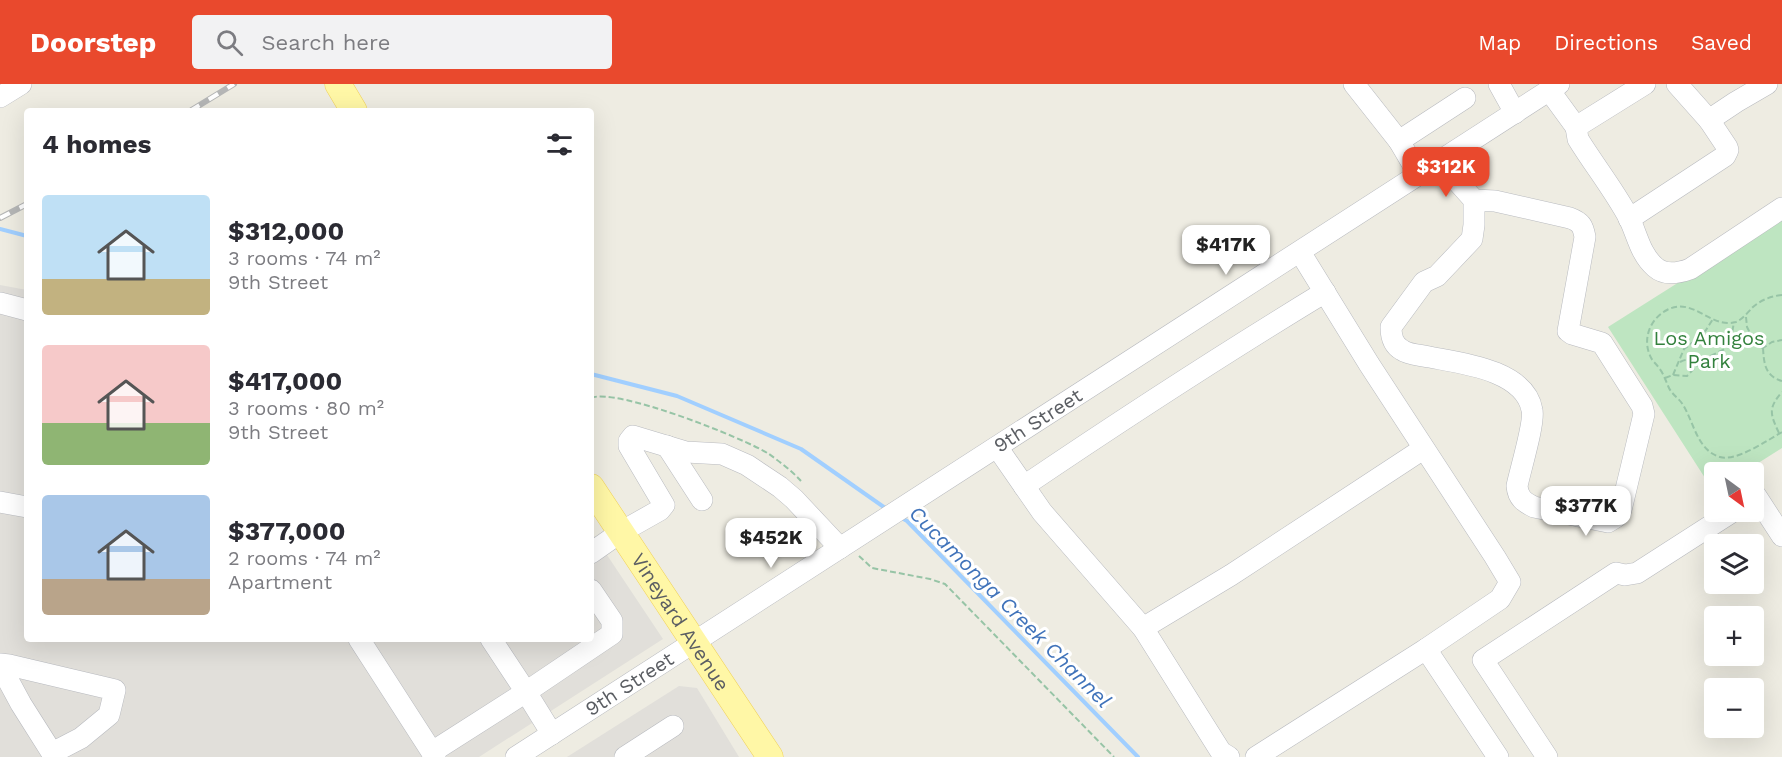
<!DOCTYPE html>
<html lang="en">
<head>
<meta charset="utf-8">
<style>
	body { margin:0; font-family:"Work Sans",sans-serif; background:#f2f2f3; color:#2b2b33; height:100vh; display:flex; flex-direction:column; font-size:22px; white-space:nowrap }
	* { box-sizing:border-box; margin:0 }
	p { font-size:20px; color:#7c7c81 }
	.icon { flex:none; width:33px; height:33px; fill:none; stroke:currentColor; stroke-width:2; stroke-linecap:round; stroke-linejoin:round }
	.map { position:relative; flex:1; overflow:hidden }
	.sheet { position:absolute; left:24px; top:24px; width:570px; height:534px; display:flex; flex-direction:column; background:#fff; border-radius:6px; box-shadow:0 6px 24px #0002 }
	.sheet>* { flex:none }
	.needle { width:39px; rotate:147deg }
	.fabs { position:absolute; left:1704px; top:378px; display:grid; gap:12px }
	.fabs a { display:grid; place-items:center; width:60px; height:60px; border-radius:6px; background:#fff; box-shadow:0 6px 24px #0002; font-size:30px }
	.price { position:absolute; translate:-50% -51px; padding:0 14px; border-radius:12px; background:#fff; color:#222; font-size:20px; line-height:39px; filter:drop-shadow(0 2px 3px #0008) }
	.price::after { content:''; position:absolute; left:50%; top:36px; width:18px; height:14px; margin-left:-9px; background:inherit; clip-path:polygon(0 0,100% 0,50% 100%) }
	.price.current { background:#e9492d; color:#fff }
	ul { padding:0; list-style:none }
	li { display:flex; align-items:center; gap:18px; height:150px; padding:0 18px }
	li span { display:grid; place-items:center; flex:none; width:168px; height:120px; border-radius:6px; color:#555 }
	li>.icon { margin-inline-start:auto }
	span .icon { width:72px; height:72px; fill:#fffc; stroke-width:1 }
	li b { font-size:26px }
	h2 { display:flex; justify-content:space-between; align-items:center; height:72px; padding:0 18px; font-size:26px }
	header { display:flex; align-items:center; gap:36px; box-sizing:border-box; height:84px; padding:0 30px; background:#e9492d; color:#fff }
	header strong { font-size:28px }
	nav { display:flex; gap:33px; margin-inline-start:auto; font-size:21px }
	.search { width:420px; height:54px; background:#f2f2f3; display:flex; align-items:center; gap:15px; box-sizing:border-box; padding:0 21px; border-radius:6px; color:#7c7c81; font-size:22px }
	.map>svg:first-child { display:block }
	.industrial { fill:#e1dfda }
	.green { fill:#bee5c1 }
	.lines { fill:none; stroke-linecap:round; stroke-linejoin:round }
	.stream { stroke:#a1cfff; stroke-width:4 }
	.minor-casing { stroke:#b8babf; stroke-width:22 }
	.major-casing { stroke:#f1d158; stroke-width:27 }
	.path { stroke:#97c4a6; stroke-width:2; stroke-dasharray:6 3; stroke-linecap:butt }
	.minor { stroke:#fff; stroke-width:21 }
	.major { stroke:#fff7a6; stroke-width:26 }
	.rail-casing { stroke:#b5b6b6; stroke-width:6 }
	.rail { stroke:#fff; stroke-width:4; stroke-dasharray:11; stroke-linecap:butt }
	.labels { text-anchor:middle; stroke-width:6; stroke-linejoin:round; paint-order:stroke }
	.park-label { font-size:20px; fill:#33813d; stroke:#fff }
	.street-label { font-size:20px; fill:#5b5e63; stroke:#fff }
	.water-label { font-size:21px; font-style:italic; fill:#4073ba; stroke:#fff }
</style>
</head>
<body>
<header>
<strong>Doorstep</strong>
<div class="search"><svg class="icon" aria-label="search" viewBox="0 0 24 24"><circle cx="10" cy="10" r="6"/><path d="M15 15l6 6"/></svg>Search here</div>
<nav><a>Map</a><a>Directions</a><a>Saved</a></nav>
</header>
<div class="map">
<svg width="1782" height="673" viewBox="0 0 1782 673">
	<rect width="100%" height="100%" fill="#eeece2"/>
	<g class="industrial">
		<polygon points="0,201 27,206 27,555 591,555 591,447 663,555 479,673 0,673"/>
		<polygon points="679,602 697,604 739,673 567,673"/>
	</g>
	<polygon class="green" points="1782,133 1782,364 1744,388 1714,388 1714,408 1608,243"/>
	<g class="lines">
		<g class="stream">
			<polyline points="0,145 27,152"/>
			<polyline points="591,290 677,312 801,365 888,426"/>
			<polyline points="900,433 907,437 1138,673"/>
		</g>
		<defs>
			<g id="minor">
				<polyline points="1354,0 1399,57 1419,91"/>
				<polyline points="1499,0 1515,29"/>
				<polyline points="1677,0 1709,36 1736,18 1767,0"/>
				<polyline points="1549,6 1576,43 1645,0"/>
				<polyline points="0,13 21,0"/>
				<path d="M 1576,43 L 1578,55 C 1594,81 1614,106 1629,134 C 1637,150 1640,170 1655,183 C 1665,192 1679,189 1690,185 L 1782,124"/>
				<polyline points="1399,57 1465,14"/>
				<path d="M 1440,78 L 1474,116 L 1474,141 L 1472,155 L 1437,192 L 1424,198 L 1391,243 C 1391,253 1393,261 1402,266 C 1409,271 1421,271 1429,273 C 1461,279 1525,286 1532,326 C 1535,338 1520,387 1517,402 C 1518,414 1524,418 1534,423 L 1608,438 L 1616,433 L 1621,426 L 1644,330 L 1642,322 L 1602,259 L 1572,250 L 1568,247 L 1585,153 C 1583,142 1581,138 1570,134 L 1495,117 L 1474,116"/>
				<polyline points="1629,135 1725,72 1728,66 1727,63 1709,36"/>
				<polyline points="1300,168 1369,280 1495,473 1510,498 1500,515 1426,565"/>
				<polyline points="0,219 27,226"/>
				<polyline points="667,362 702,416"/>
				<polyline points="997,363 1042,428 1143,544 1221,668 1229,673"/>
				<path d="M 1024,402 C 1123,335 1223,270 1325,208"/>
				<polyline points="1754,414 1756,412 1782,452"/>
				<polyline points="0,418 27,423"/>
				<polyline points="591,469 621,448 660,426 664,421 629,362 629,357 633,352 686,368 722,370 747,381 780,403 794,415 840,464"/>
				<polyline points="1143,544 1231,491 1423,365"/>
				<polyline points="359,555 435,673"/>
				<polyline points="0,580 9,581 115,606 109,631 81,654 52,669 21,620 8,596 9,581"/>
				<polyline points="552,650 526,608 612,550 612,537 591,506"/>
				<polyline points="432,668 526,608 491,555"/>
				<path id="s1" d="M 516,673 L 1559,0"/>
				<polyline points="625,673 673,642"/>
				<polyline points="1256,673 1426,565 1498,673"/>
				<polyline points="1547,673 1483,576 1616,489 1625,491 1637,489 1732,428"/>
			</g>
			<g id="major">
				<polyline points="338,0 354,27"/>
				<path id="s2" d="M 591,403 L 770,673"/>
			</g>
		</defs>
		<use href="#minor" class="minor-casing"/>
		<use href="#major" class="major-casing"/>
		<g class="path">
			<path d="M 1782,211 C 1771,212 1761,216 1753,223 C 1748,228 1743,235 1736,238 C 1710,245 1693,212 1667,226 C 1648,236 1641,259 1653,277 C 1655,279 1657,281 1659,284 C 1664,290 1666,298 1669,304 C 1672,310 1677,313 1681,318 C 1694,336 1696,366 1720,373 C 1736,378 1768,356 1782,348"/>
			<polyline points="1746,233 1747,243 1756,261 1763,264 1772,258 1782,256"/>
			<path d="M 1763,264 C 1764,280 1765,292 1782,297"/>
			<path d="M 1680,278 C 1688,274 1692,275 1699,280"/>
			<polyline points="1673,291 1684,265 1699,254 1706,246 1713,235"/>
			<polyline points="1665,294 1673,291 1687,292 1702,276 1725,265 1730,261 1734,238"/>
			<path d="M 591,314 C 615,303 744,354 769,370 C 780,378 792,387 801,397"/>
			<path d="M 1779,349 C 1770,330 1768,324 1782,308"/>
			<polyline points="859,472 872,484 930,495 945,500 1114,673"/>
		</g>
		<use href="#minor" class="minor"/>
		<use href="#major" class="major"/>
		<defs>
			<g id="rail">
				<polyline points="190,27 234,0"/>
				<polyline points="0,134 27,120"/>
			</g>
		</defs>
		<use href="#rail" class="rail-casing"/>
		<use href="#rail" class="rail"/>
	</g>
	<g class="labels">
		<g class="park-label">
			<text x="1709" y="261">Los Amigos<tspan x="1709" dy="23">Park</tspan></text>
		</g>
		<g class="street-label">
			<text dy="7" stroke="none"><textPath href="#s1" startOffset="621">9th Street</textPath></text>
			<text dy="7" stroke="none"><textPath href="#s2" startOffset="162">Vineyard Avenue</textPath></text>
			<text dy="7" stroke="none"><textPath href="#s1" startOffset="135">9th Street</textPath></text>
		</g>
		<g class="water-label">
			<text transform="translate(1010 523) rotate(45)" y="7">Cucamonga Creek Channel</text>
		</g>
	</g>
</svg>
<div class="fabs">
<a><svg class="needle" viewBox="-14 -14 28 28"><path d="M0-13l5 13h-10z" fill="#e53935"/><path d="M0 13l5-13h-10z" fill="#7c7c81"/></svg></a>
<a><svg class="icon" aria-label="layers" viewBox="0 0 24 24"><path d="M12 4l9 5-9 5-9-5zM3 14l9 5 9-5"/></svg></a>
<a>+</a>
<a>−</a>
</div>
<b class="price current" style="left:1446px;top:114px">$312K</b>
<b class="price" style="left:1226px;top:192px">$417K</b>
<b class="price" style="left:1586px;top:453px">$377K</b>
<b class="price" style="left:771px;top:485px">$452K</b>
<section class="sheet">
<h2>4 homes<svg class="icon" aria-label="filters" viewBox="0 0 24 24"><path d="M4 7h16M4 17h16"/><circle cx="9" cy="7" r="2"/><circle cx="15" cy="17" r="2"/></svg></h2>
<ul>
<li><span style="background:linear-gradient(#bfe0f5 70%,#c2b280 0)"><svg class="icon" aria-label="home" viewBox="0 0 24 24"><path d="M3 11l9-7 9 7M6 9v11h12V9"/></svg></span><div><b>$312,000</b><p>3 rooms · 74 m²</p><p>9th Street</p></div></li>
<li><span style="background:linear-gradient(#f6c9c9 65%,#8fb573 0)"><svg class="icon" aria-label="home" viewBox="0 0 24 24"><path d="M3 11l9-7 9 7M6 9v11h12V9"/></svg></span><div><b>$417,000</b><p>3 rooms · 80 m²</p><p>9th Street</p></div></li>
<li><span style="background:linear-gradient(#a9c7e8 70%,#b9a48a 0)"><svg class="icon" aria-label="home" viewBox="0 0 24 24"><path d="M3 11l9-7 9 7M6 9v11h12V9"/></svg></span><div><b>$377,000</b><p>2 rooms · 74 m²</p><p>Apartment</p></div></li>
</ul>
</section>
</div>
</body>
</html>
